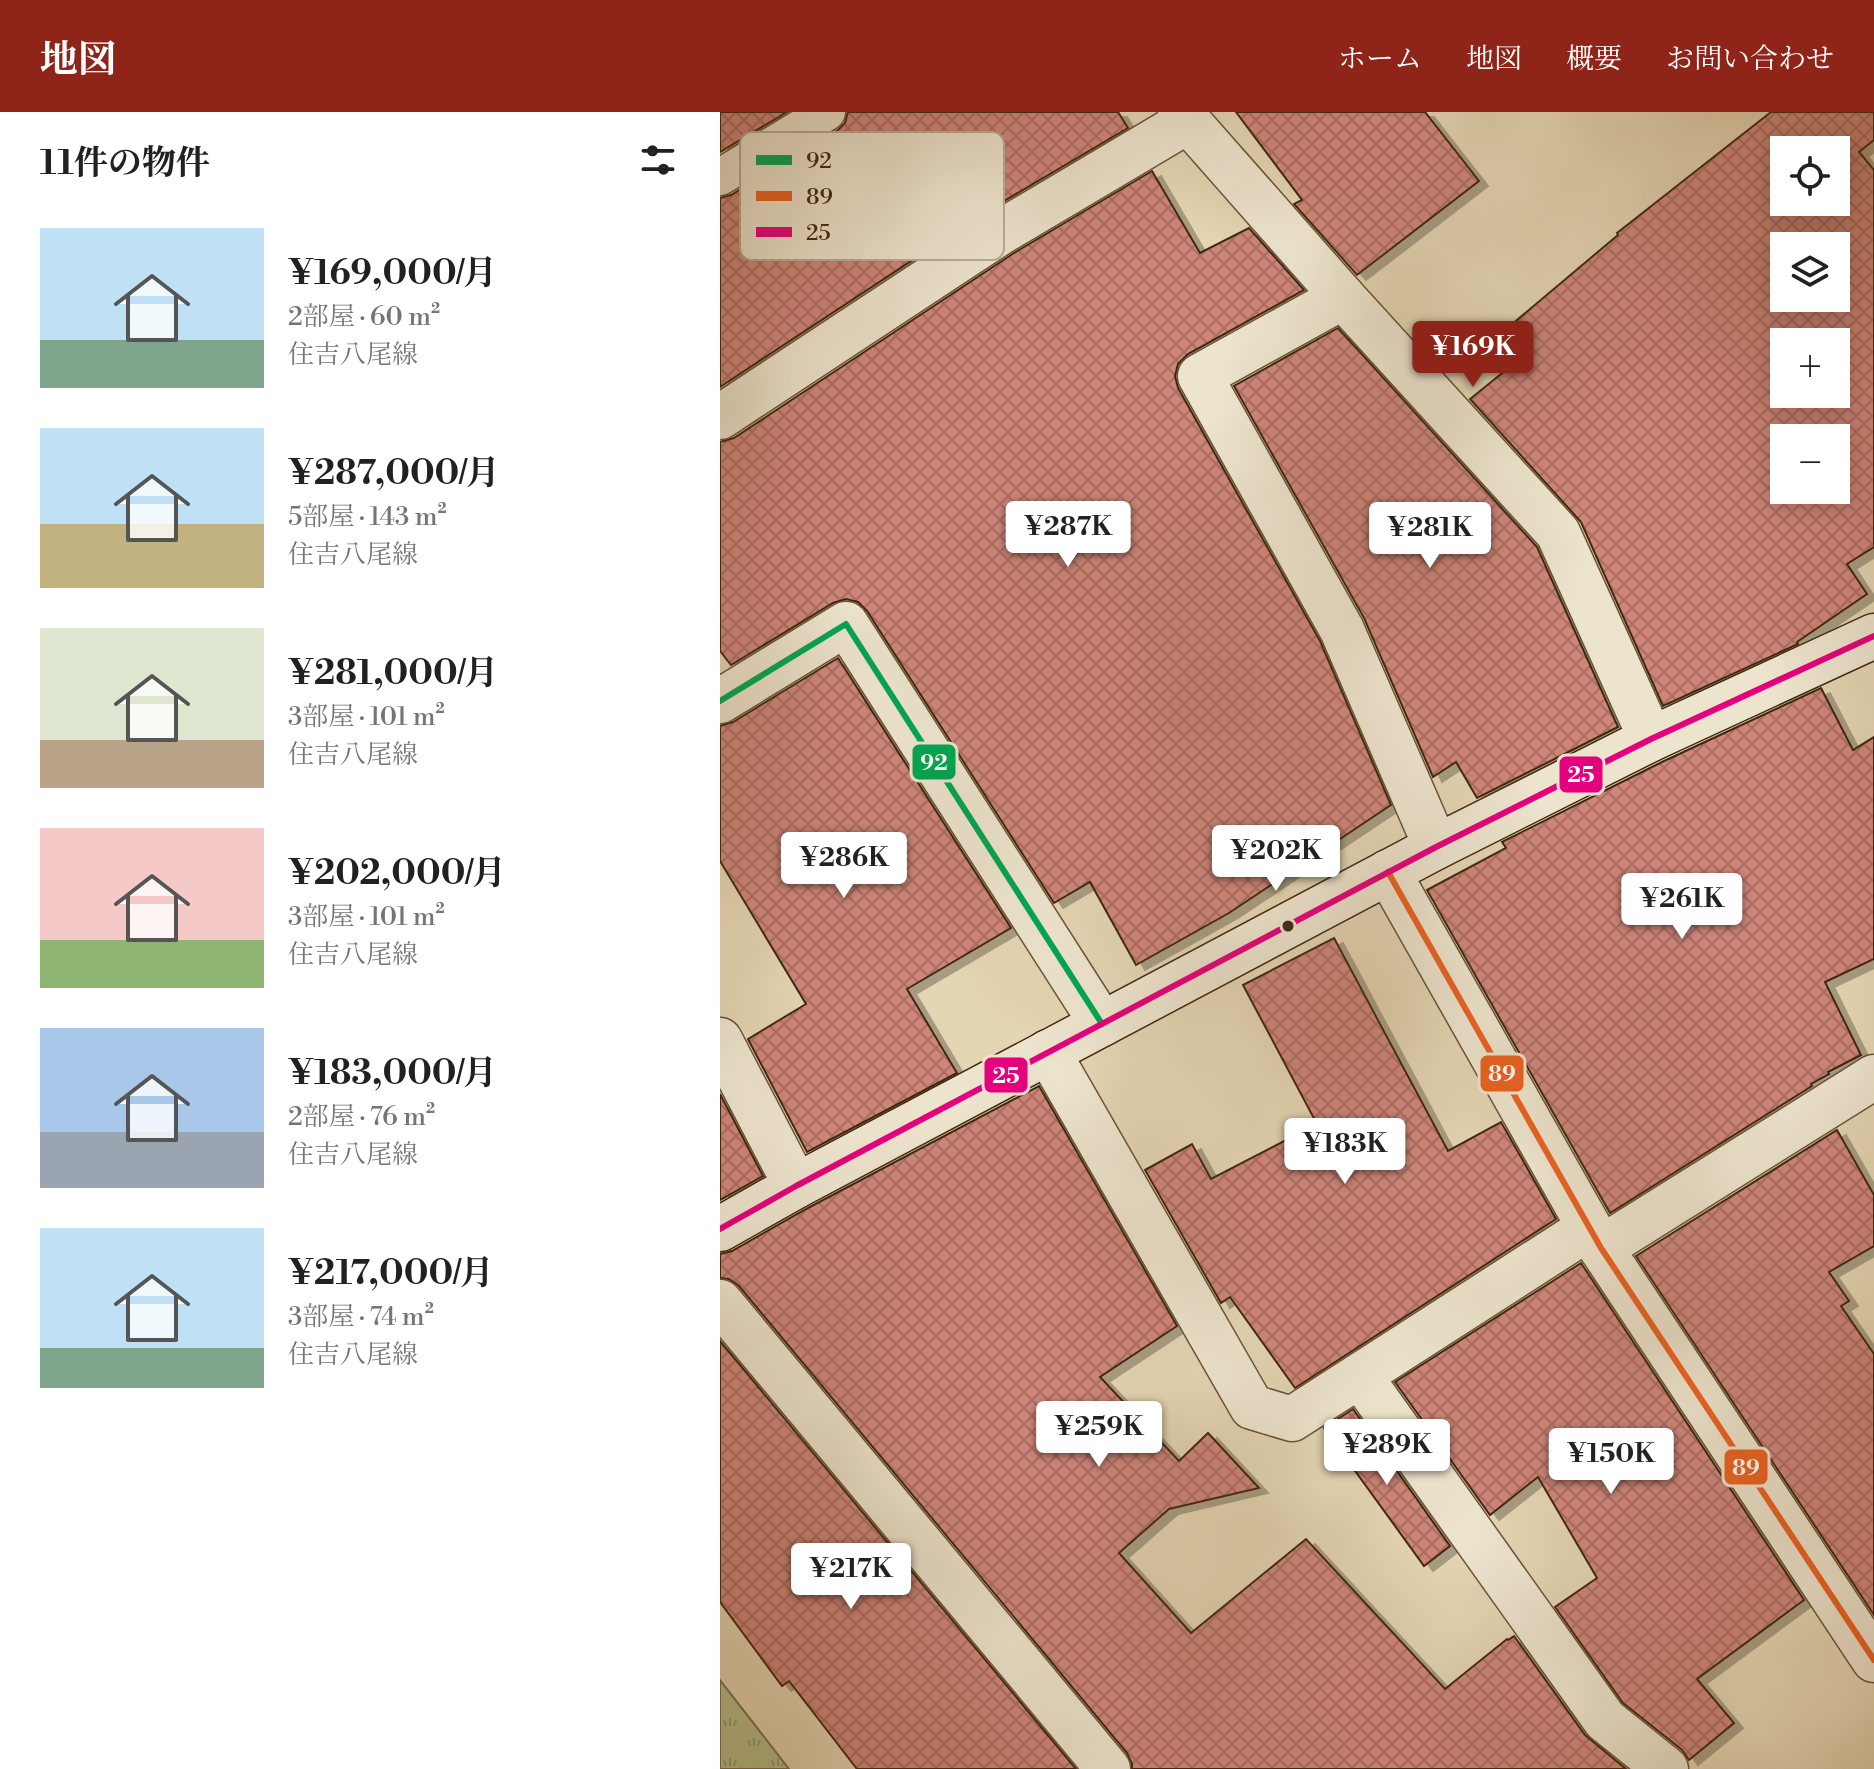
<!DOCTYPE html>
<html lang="ja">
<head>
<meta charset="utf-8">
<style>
	body { margin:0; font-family:"Libre Bodoni","Noto Serif JP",serif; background:#f6f6f6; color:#202124; height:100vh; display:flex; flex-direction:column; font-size:30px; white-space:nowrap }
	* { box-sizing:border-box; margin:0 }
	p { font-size:26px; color:#757577 }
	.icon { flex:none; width:44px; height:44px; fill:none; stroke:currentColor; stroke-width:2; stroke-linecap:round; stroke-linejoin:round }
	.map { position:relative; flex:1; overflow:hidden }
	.drawer { display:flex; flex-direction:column; background:#fff; width:720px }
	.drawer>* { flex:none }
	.tools { position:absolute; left:1050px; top:24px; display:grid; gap:16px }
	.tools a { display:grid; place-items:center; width:80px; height:80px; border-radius:0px; background:#fff; box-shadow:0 4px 20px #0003; font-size:40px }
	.price { position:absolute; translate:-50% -68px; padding:0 18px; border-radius:8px; background:#fff; color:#222; font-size:26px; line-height:52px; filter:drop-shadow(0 2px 4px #0008) }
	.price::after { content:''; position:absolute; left:50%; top:48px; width:24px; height:18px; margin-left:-12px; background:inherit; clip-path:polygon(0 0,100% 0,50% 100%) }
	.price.on { background:#8f2418; color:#fff }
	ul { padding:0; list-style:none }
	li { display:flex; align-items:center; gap:24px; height:200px; padding:0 40px }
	li span { display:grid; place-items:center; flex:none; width:224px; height:160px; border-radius:0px; color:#555 }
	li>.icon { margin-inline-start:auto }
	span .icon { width:96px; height:96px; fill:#fffc; stroke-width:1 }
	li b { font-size:34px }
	h2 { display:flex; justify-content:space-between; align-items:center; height:96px; padding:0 40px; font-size:34px }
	header { display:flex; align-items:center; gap:48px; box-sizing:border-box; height:112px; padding:0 40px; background:#8f2418; color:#fff }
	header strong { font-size:38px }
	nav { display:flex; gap:44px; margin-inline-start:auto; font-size:28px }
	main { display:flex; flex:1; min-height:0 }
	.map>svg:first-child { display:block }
	.grass { fill:url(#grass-tufts); stroke:#7b724e; stroke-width:2 }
	.building { fill:url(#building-cross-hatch); stroke:#402810; stroke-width:2; fill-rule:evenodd; filter:url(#shadow) }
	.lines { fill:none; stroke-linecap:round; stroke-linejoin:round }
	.service-casing { stroke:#695339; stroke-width:39 }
	.minor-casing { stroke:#695339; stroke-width:47 }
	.secondary-casing { stroke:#402810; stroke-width:47 }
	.service { stroke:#ede4ce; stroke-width:36 }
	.minor { stroke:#ede4ce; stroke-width:44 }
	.secondary { stroke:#ede4ce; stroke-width:44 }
	.bus-1-casing { stroke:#ede4ce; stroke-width:12 }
	.bus-2-casing { stroke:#ede4ce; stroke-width:12 }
	.bus-3-casing { stroke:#ede4ce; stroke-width:12 }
	.bus-1 { stroke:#00a651; stroke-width:6 }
	.bus-2 { stroke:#e96221; stroke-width:6 }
	.bus-3 { stroke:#e5007d; stroke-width:6 }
	.bus-dot { fill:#402810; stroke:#ede4ce; stroke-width:3 }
	.key { fill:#ede4ce; stroke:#b9ac95; stroke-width:2 }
	.key-label { font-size:22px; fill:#402810 }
	.line-badge { stroke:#ede4ce; stroke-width:3 }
	.badge-label { font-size:22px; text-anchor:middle; font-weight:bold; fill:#fff }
</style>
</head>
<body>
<header>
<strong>地図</strong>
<nav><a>ホーム</a><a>地図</a><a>概要</a><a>お問い合わせ</a></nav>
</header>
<main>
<section class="drawer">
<h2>11件の物件<svg class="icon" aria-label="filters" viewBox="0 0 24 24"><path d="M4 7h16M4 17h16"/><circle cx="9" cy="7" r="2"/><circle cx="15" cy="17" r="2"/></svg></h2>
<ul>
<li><span style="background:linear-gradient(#bfe0f5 70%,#7fa58c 0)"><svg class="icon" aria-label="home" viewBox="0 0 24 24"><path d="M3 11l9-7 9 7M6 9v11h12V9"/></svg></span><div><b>¥169,000/月</b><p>2部屋 · 60 m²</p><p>住吉八尾線</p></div></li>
<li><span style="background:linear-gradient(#bfe0f5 60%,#c2b280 0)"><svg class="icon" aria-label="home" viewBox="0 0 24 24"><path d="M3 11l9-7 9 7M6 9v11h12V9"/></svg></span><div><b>¥287,000/月</b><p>5部屋 · 143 m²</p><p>住吉八尾線</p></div></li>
<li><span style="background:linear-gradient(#dfe7d0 70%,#b9a48a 0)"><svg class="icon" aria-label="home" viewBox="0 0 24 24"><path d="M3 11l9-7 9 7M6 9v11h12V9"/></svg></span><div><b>¥281,000/月</b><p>3部屋 · 101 m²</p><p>住吉八尾線</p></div></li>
<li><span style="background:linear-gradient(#f6c9c9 70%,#8fb573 0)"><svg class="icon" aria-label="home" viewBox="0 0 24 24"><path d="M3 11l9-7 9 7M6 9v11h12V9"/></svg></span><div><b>¥202,000/月</b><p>3部屋 · 101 m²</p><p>住吉八尾線</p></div></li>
<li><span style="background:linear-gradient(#a9c7e8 65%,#9aa5b1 0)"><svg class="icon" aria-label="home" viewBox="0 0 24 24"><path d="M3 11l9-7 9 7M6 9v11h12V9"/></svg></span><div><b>¥183,000/月</b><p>2部屋 · 76 m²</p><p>住吉八尾線</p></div></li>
<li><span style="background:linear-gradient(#bfe0f5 75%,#7fa58c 0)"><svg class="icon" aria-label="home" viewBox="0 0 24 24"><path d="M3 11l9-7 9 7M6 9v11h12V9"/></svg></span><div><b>¥217,000/月</b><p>3部屋 · 74 m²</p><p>住吉八尾線</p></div></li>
</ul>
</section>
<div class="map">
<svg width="1154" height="1657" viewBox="0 0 1154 1657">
	<defs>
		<pattern id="grass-tufts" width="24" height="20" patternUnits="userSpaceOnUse" patternTransform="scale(2)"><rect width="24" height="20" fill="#b6bd8b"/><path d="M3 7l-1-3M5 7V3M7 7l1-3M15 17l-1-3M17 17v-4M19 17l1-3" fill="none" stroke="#959a70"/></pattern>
		<pattern id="building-cross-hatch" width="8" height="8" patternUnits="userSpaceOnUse" patternTransform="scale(2)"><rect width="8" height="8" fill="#cf857a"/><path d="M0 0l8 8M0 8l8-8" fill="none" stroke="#a96d63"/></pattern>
		<filter id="shadow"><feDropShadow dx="9" dy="5" stdDeviation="0" flood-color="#0004"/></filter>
	</defs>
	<rect width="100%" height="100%" fill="#e4d5b3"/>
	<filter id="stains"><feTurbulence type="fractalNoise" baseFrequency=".0025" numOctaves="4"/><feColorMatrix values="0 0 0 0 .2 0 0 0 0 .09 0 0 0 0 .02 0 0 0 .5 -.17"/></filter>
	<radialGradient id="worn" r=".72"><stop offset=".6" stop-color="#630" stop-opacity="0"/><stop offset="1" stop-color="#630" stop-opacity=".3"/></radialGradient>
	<polygon class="grass" points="0,1568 69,1657 0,1657"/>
	<g class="building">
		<polygon points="0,0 67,0 0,40"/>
		<polygon points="128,0 398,0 408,16 267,99 0,275 0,86 11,83 118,18 125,11"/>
		<polygon points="516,0 705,0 759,69 637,163 574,92 582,88"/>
		<path d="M 1051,0 L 1154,0 L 1154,28 L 1139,40 L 1154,58 L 1154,435 L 1127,452 L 1147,482 L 1077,530 L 1078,532 L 943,594 L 861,410 L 750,287 L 812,237 L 791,213 L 898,123 L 897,121 ZM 1064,38 L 1116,38 L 1116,90 L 1064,90 ZM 1064,134 L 1116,134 L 1116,186 L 1064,186 ZM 1064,230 L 1116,230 L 1116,282 L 1064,282 ZM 1064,326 L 1116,326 L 1116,378 L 1064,378 Z"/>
		<polygon points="432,59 480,141 529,116 584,178 468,242 458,252 455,264 458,276 600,529 671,693 509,801 416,853 370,770 334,791 147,499 138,490 126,487 113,491 11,553 0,539 0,330 14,326 294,141"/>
		<polygon points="618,216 817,435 898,615 757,686 736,650 713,665 644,506 514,274"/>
		<polygon points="118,546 291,816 187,877 237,961 87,1040 28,927 86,892 0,749 0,614 13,610"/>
		<polygon points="1101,576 1133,638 1154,625 1154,847 1105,870 1141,943 1108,960 1109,962 1091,972 1092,974 890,1101 707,778 786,736 782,730 942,650"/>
		<polygon points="614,826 728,1039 781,1010 836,1107 575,1276 510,1185 501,1191 425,1058 472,1032 491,1067 597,1012 523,873"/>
		<polygon points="319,974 457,1214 380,1265 459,1349 488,1321 539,1376 449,1397 399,1441 471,1521 586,1427 725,1577 787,1527 788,1528 794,1524 865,1623 906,1657 412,1657 412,1652 407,1641 19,1174 9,1167 0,1166 0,1142 12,1139 88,1096"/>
		<polygon points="0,982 43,1064 0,1088"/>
		<polygon points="1117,1018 1154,1083 1154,1134 1109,1160 1129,1189 1121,1194 1154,1242 1154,1503 916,1144"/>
		<polygon points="861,1151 1084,1488 977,1567 1014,1611 969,1648 962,1638 903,1591 835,1495 877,1466 818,1365 770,1403 675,1270"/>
		<polygon points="0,1229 356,1657 137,1657 69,1569 62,1574 0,1490"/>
		<polygon points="633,1297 730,1434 704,1454 604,1316"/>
	</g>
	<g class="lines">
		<defs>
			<polyline id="service" points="0,65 107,0"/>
			<g id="minor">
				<polyline points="460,0 623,185 838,421 931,627"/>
				<polyline points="623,185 480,264 622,518 716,735"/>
				<polyline points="0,305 281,120 468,9"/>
				<polyline points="0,589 126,512 382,912"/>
				<polyline points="668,760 881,1136 1154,1548"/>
				<polyline points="0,928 76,1074"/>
				<polyline points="328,940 532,1295 572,1307 869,1116"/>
				<polyline points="881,1136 1154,965"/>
				<polyline points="0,1190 388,1657"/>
				<polyline points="640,1264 885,1608 946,1657"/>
			</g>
			<polyline id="secondary" points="0,1117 76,1074 716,735 931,627 1154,524"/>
		</defs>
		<use href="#service" class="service-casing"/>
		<use href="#minor" class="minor-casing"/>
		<use href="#secondary" class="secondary-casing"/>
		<use href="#service" class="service"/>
		<use href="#minor" class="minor"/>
		<use href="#secondary" class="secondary"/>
		<defs>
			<polyline id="bus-1" points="0,589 126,512 382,912"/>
			<polyline id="bus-2" points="668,760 881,1136 1154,1548"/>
			<polyline id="bus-3" points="0,1117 76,1074 716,735 931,627 1154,524"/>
		</defs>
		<use href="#bus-1" class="bus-1-casing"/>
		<use href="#bus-2" class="bus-2-casing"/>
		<use href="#bus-3" class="bus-3-casing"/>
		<use href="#bus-1" class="bus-1"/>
		<use href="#bus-2" class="bus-2"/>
		<use href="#bus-3" class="bus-3"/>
	</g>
	<circle class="bus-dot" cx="568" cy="814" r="7"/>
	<rect x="20" y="20" width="264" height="128" rx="12" class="key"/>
	<rect x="36" y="43" width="36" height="10" fill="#00a651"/>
	<rect x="36" y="79" width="36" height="10" fill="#e96221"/>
	<rect x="36" y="115" width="36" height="10" fill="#e5007d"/>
	<g class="key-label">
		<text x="86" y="56">92</text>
		<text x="86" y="92">89</text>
		<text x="86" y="128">25</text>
	</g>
	<g class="line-badge">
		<rect x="191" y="631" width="46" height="38" rx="8" fill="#00a651"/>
		<rect x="838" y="643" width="46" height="39" rx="8" fill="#e5007d"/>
		<rect x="759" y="942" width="46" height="39" rx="8" fill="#e96221"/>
		<rect x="263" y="944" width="46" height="38" rx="8" fill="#e5007d"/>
		<rect x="1003" y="1336" width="46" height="38" rx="8" fill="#e96221"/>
	</g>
	<g class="badge-label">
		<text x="214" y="658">92</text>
		<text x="861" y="670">25</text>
		<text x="782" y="969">89</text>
		<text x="286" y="971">25</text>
		<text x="1026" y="1363">89</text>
	</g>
	<rect width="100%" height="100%" filter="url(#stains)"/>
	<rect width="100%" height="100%" fill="url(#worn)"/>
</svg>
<div class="tools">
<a><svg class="icon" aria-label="locate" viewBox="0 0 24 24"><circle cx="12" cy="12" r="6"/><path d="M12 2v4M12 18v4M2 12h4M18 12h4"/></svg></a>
<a><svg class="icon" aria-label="layers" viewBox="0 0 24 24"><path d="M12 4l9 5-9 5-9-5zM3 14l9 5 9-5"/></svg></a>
<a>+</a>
<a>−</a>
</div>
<b class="price on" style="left:753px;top:277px">¥169K</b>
<b class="price" style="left:348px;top:457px">¥287K</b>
<b class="price" style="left:710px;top:458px">¥281K</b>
<b class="price" style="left:556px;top:781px">¥202K</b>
<b class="price" style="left:124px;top:788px">¥286K</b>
<b class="price" style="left:962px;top:829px">¥261K</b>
<b class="price" style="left:625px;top:1074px">¥183K</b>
<b class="price" style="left:379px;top:1357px">¥259K</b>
<b class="price" style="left:667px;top:1375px">¥289K</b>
<b class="price" style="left:891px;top:1384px">¥150K</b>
<b class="price" style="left:131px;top:1499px">¥217K</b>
</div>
</main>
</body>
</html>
